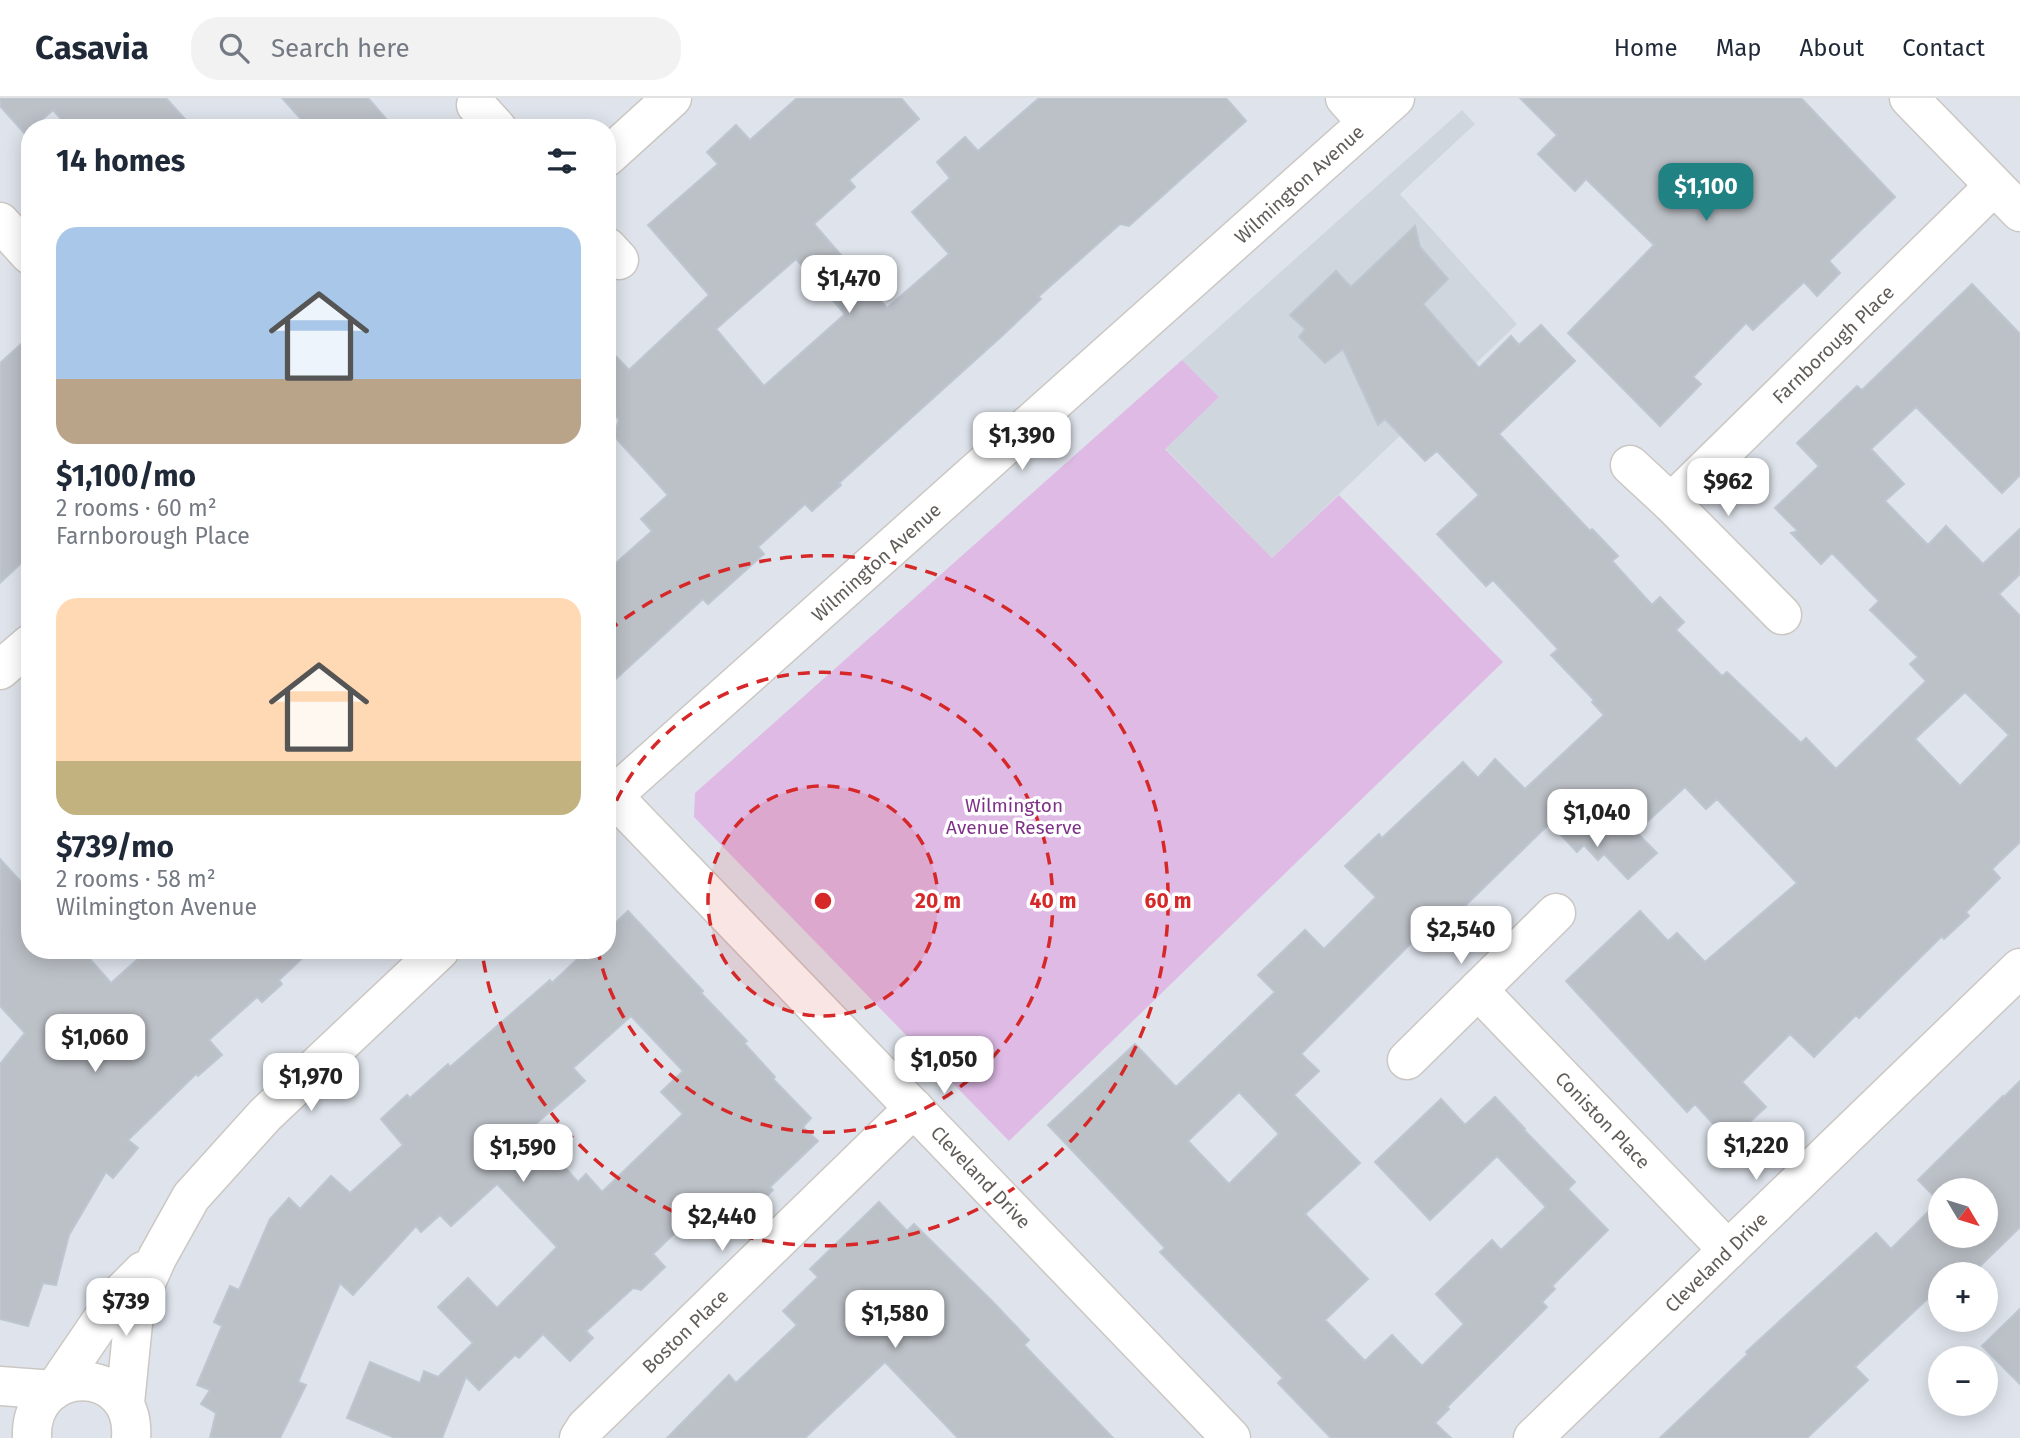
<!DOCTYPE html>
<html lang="en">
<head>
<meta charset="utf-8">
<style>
	body { margin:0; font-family:"Fira Sans",sans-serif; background:#f2f2f3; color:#1f2937; height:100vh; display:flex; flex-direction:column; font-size:26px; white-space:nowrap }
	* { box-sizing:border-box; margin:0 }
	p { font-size:23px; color:#747a83 }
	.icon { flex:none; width:38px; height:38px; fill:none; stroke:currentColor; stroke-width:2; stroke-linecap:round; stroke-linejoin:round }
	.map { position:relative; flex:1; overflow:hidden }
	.sheet { position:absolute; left:21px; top:21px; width:595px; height:840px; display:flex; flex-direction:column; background:#fff; border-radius:28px; box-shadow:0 4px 18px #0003 }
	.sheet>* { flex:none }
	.needle { width:46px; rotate:128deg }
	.buttons { position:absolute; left:1928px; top:1080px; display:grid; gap:14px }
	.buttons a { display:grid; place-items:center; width:70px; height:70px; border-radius:50%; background:#fff; box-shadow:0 4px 18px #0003; font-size:35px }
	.price { position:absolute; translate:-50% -60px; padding:0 16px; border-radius:14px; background:#fff; color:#222; font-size:23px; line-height:46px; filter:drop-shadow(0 2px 4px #0008) }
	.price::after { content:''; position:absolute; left:50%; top:42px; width:21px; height:16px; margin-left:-10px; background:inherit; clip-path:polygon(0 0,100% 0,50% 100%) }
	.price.active { background:#208282; color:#fff }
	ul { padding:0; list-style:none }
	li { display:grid; align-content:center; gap:14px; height:371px; padding:0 35px }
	li span { display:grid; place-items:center; height:217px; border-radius:21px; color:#555 }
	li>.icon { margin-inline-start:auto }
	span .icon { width:126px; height:126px; fill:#fffc; stroke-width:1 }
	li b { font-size:30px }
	h2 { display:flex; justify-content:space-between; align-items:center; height:84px; padding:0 35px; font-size:30px }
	header { display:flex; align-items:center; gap:42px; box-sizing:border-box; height:98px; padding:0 35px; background:#fff; border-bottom:2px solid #e0e1e3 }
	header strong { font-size:33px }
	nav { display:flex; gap:38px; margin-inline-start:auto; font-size:24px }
	.search { width:490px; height:63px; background:#f2f2f3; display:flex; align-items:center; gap:18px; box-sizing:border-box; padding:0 24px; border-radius:28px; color:#747a83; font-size:26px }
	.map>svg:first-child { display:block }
	.education { fill:#d0d6de }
	.green { fill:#debae5 }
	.building { fill:#bcc1c7; stroke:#bdc6d1; stroke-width:2; fill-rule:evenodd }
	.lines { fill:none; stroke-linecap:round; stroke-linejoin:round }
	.street-casing { stroke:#cbc7c3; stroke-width:41 }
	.street { stroke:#fff; stroke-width:38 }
	.ring { fill:none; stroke:#d62828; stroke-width:3.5; stroke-dasharray:12 9 }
	.labels { text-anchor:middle; stroke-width:7; stroke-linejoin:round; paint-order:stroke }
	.street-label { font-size:19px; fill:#615c58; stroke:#fff }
	.park-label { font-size:19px; fill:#7d3187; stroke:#fff }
	.centre { fill:#d62828; stroke:#fff; stroke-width:3.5 }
	.ring-label { font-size:21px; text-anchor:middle; font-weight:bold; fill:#d62828; stroke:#fff; stroke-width:7; stroke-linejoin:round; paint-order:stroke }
</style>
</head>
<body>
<header>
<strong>Casavia</strong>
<div class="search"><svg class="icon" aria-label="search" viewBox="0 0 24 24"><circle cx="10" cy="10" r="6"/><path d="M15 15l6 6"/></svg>Search here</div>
<nav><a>Home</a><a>Map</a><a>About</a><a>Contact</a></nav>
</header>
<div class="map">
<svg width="2020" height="1340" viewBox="0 0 2020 1340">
	<rect width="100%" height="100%" fill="#dfe4ec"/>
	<polygon class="education" points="1462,12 1475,26 1400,96 1517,226 1272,460 1165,350 1219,299 1182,262"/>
	<polygon class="green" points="1182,262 1219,299 1165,351 1272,460 1339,397 1503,564 1009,1043 694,719 695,695"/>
	<g class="building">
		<polygon points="0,0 166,0 193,30 69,30 53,12 33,30 30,30 26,37 0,8"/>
		<polygon points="282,0 368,0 394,30 309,30"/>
		<path d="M 797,0 L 901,0 L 919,21 L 849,82 L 855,89 L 814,126 L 887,210 L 949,156 L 912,114 L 950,80 L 937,64 L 965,39 L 978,53 L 1039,0 L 1226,0 L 1246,23 L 1129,128 L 1120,126 L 1038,199 L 1041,201 L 1003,237 L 839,385 L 841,387 L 812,413 L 805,406 L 758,449 L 764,456 L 708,506 L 703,501 L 607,589 L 607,473 L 652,433 L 641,421 L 668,397 L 614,338 L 619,322 L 607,307 L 607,249 L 629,272 L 709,197 L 648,127 L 718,66 L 707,54 L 736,27 L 750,42 ZM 796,161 L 845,216 L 764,288 L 716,231 Z"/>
		<polygon points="1520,0 1801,0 1895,99 1829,163 1840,175 1817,198 1804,184 1753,232 1746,225 1693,279 1701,286 1660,328 1568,235 1654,147 1586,81 1575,93 1538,56 1557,37"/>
		<path d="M 1415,128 L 1420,149 L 1448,181 L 1423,206 L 1479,270 L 1511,238 L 1519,247 L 1541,227 L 1575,263 L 1499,336 L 1590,433 L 1592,431 L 1618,458 L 1612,463 L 1652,507 L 1660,499 L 1684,524 L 1676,532 L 1722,578 L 1727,574 L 1801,645 L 1806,640 L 1836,671 L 1926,583 L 1910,566 L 1918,559 L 1870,512 L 1879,503 L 1832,455 L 1821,466 L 1791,435 L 1798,433 L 1775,410 L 1819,368 L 1797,345 L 1857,288 L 1862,292 L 1972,186 L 2020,236 L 2020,377 L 2002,395 L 1916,309 L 1871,351 L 1904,386 L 1885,403 L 1928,447 L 1946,428 L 1983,466 L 2020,431 L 2020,476 L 1999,496 L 2020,518 L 2020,744 L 1992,771 L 2000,780 L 1966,814 L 1969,818 L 1944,841 L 1942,838 L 1859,920 L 1856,917 L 1814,959 L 1790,936 L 1742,984 L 1766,1009 L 1729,1043 L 1695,1006 L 1687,1014 L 1566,883 L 1640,813 L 1668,843 L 1677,835 L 1705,864 L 1797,785 L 1717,701 L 1706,711 L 1685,689 L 1636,734 L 1657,755 L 1628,781 L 1604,756 L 1598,762 L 1584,747 L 1577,754 L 1550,725 L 1429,843 L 1421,835 L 1301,956 L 1319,973 L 1294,997 L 1360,1065 L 1305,1116 L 1368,1181 L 1325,1222 L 1365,1263 L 1392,1237 L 1422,1268 L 1464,1226 L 1436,1196 L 1492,1142 L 1501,1152 L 1546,1109 L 1497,1058 L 1430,1122 L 1375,1064 L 1441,1001 L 1465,1027 L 1495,999 L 1525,1031 L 1524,1032 L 1575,1084 L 1568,1091 L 1608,1132 L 1552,1188 L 1555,1191 L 1542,1204 L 1547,1209 L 1447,1309 L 1449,1311 L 1435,1325 L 1451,1340 L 1331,1340 L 1278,1285 L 1283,1280 L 1160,1154 L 1165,1150 L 1048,1027 L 1135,946 L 1176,989 L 1275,894 L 1258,877 L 1305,832 L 1324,851 L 1376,799 L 1345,768 L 1379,736 L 1382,740 L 1463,664 L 1478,680 L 1495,661 L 1525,691 L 1604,617 L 1592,604 L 1594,602 L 1551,557 L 1558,551 L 1493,482 L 1486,488 L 1437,436 L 1479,397 L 1437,353 L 1425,363 L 1385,321 L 1378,327 L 1343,251 L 1325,265 L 1299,239 L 1305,231 L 1290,217 L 1336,173 L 1351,189 ZM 1965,594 L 2009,637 L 1960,688 L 1915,641 ZM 1239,994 L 1279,1036 L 1229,1086 L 1188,1043 Z"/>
		<polygon points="30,238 30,457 0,485 0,265"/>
		<polygon points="0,761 30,794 30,852 82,852 111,885 148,852 311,852 279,882 282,886 262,904 257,899 209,942 222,957 198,978 196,976 128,1042 138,1050 113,1080 106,1074 69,1137 56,1187 43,1185 28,1228 0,1221 0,966 25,935 0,908"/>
		<path d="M 628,813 L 703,893 L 701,895 L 747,943 L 744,945 L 775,979 L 773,981 L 811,1020 L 803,1029 L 818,1043 L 770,1089 L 773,1092 L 738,1126 L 712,1099 L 653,1156 L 665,1169 L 641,1192 L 633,1190 L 586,1233 L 593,1240 L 570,1263 L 543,1236 L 519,1260 L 515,1257 L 479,1292 L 466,1279 L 442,1340 L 395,1340 L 347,1320 L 370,1264 L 420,1285 L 424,1273 L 438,1279 L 473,1245 L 438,1209 L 468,1180 L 497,1210 L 557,1149 L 497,1086 L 451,1128 L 440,1117 L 421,1134 L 416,1128 L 353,1197 L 340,1185 L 298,1284 L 306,1287 L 280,1340 L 210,1340 L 216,1315 L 201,1306 L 210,1292 L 197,1287 L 222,1228 L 214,1224 L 230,1188 L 239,1192 L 270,1121 L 289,1100 L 300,1111 L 331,1078 L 350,1095 L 403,1047 L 381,1021 L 407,997 L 410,1000 L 448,966 L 450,969 L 550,882 L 552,885 L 587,852 L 607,852 L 607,833 ZM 631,918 L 683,973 L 661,994 L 683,1016 L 602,1094 L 586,1076 L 578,1084 L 530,1031 L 585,983 L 573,970 Z"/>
		<path d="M 2020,983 L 2020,1129 L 1972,1176 L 1941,1176 L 1941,1188 L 1855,1269 L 1868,1282 L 1807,1340 L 1660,1340 L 1748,1256 L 1746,1254 L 1876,1135 L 1891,1151 L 1939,1103 L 1918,1082 L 2003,998 L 2004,999 ZM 1941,1092 L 1986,1092 L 1986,1138 L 1941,1138 Z"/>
		<polygon points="879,1104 907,1133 914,1126 992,1203 1029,1242 1024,1247 1113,1340 958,1340 885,1264 805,1340 667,1340 729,1277 736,1285 797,1227 783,1213 818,1179 810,1171"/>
		<polygon points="2020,1211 2020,1286 1982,1248"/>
	</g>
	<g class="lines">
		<defs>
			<g id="street">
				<polyline points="1345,0 1367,25"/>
				<polyline points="1909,0 2020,114"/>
				<polyline points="476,7 497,30"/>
				<polyline points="607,59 672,0"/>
				<polyline points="0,124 30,157"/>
				<polyline points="607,149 619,162"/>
				<polyline points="1630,367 1671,405 1782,517"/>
				<polyline points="1671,405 1994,88"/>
				<polyline points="0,572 30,546"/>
				<polyline points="613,698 1231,1340"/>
				<polyline points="607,703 1395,0"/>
				<polyline points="1478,892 1728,1152"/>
				<polyline points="1407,962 1556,815"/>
				<polyline points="0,1288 54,1292"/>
				<polyline points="56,1289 118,1198 143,1173"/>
				<polyline points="125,1305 133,1225 141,1196 157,1160 191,1099 265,1017 440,852"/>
				<path d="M 32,1340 C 29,1264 137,1265 131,1340"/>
				<polyline points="579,1340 586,1329 914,1010"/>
				<polyline points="1533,1340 2020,870"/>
			</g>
		</defs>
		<use href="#street" class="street-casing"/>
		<use href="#street" class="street"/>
	</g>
	<circle cx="823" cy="803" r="115" fill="#d62828" fill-opacity=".12"/>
	<g class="ring">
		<circle cx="823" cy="803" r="115"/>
		<path d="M608 722A230 230 0 1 1 598 853"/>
		<path d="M608 533A345 345 0 1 1 482 854"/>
	</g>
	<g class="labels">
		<g class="street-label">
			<text transform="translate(1299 86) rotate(-42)" y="7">Wilmington Avenue</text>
			<text transform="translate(1833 246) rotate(-44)" y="7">Farnborough Place</text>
			<text transform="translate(876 464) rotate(-42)" y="7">Wilmington Avenue</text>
			<text transform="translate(1603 1022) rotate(46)" y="7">Coniston Place</text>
			<text transform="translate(981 1079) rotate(46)" y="7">Cleveland Drive</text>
			<text transform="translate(1716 1164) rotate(-44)" y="7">Cleveland Drive</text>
			<text transform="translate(685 1233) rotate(-44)" y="7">Boston Place</text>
		</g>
		<g class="park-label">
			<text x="1014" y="714">Wilmington<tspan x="1014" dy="22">Avenue Reserve</tspan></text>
		</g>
	</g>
	<circle cx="823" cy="803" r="10" class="centre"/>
	<g class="ring-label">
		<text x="938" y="810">20 m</text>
		<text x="1053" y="810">40 m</text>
		<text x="1168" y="810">60 m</text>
	</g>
</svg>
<div class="buttons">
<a><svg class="needle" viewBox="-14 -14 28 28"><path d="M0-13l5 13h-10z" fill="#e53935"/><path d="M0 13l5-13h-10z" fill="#747a83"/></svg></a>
<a>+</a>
<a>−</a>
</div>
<b class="price active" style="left:1706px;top:125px">$1,100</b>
<b class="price" style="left:849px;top:217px">$1,470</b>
<b class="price" style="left:1022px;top:374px">$1,390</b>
<b class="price" style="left:1728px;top:420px">$962</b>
<b class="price" style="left:1597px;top:751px">$1,040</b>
<b class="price" style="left:1461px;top:868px">$2,540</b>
<b class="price" style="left:95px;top:976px">$1,060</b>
<b class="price" style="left:944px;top:998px">$1,050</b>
<b class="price" style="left:311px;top:1015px">$1,970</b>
<b class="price" style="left:1756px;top:1084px">$1,220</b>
<b class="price" style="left:523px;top:1086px">$1,590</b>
<b class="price" style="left:722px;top:1155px">$2,440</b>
<b class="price" style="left:126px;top:1240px">$739</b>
<b class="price" style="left:895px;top:1252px">$1,580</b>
<section class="sheet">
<h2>14 homes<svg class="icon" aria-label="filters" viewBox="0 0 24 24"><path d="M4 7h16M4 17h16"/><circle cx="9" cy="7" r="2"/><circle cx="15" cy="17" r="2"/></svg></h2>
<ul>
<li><span style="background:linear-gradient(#a9c7e8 70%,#b9a48a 0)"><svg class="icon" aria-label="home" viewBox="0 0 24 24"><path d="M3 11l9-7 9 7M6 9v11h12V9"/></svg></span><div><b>$1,100/mo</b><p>2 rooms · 60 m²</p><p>Farnborough Place</p></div></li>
<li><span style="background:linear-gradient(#ffd9b3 75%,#c2b280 0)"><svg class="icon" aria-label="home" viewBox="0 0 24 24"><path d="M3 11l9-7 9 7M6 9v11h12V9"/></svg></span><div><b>$739/mo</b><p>2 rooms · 58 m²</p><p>Wilmington Avenue</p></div></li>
</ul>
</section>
</div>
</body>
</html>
